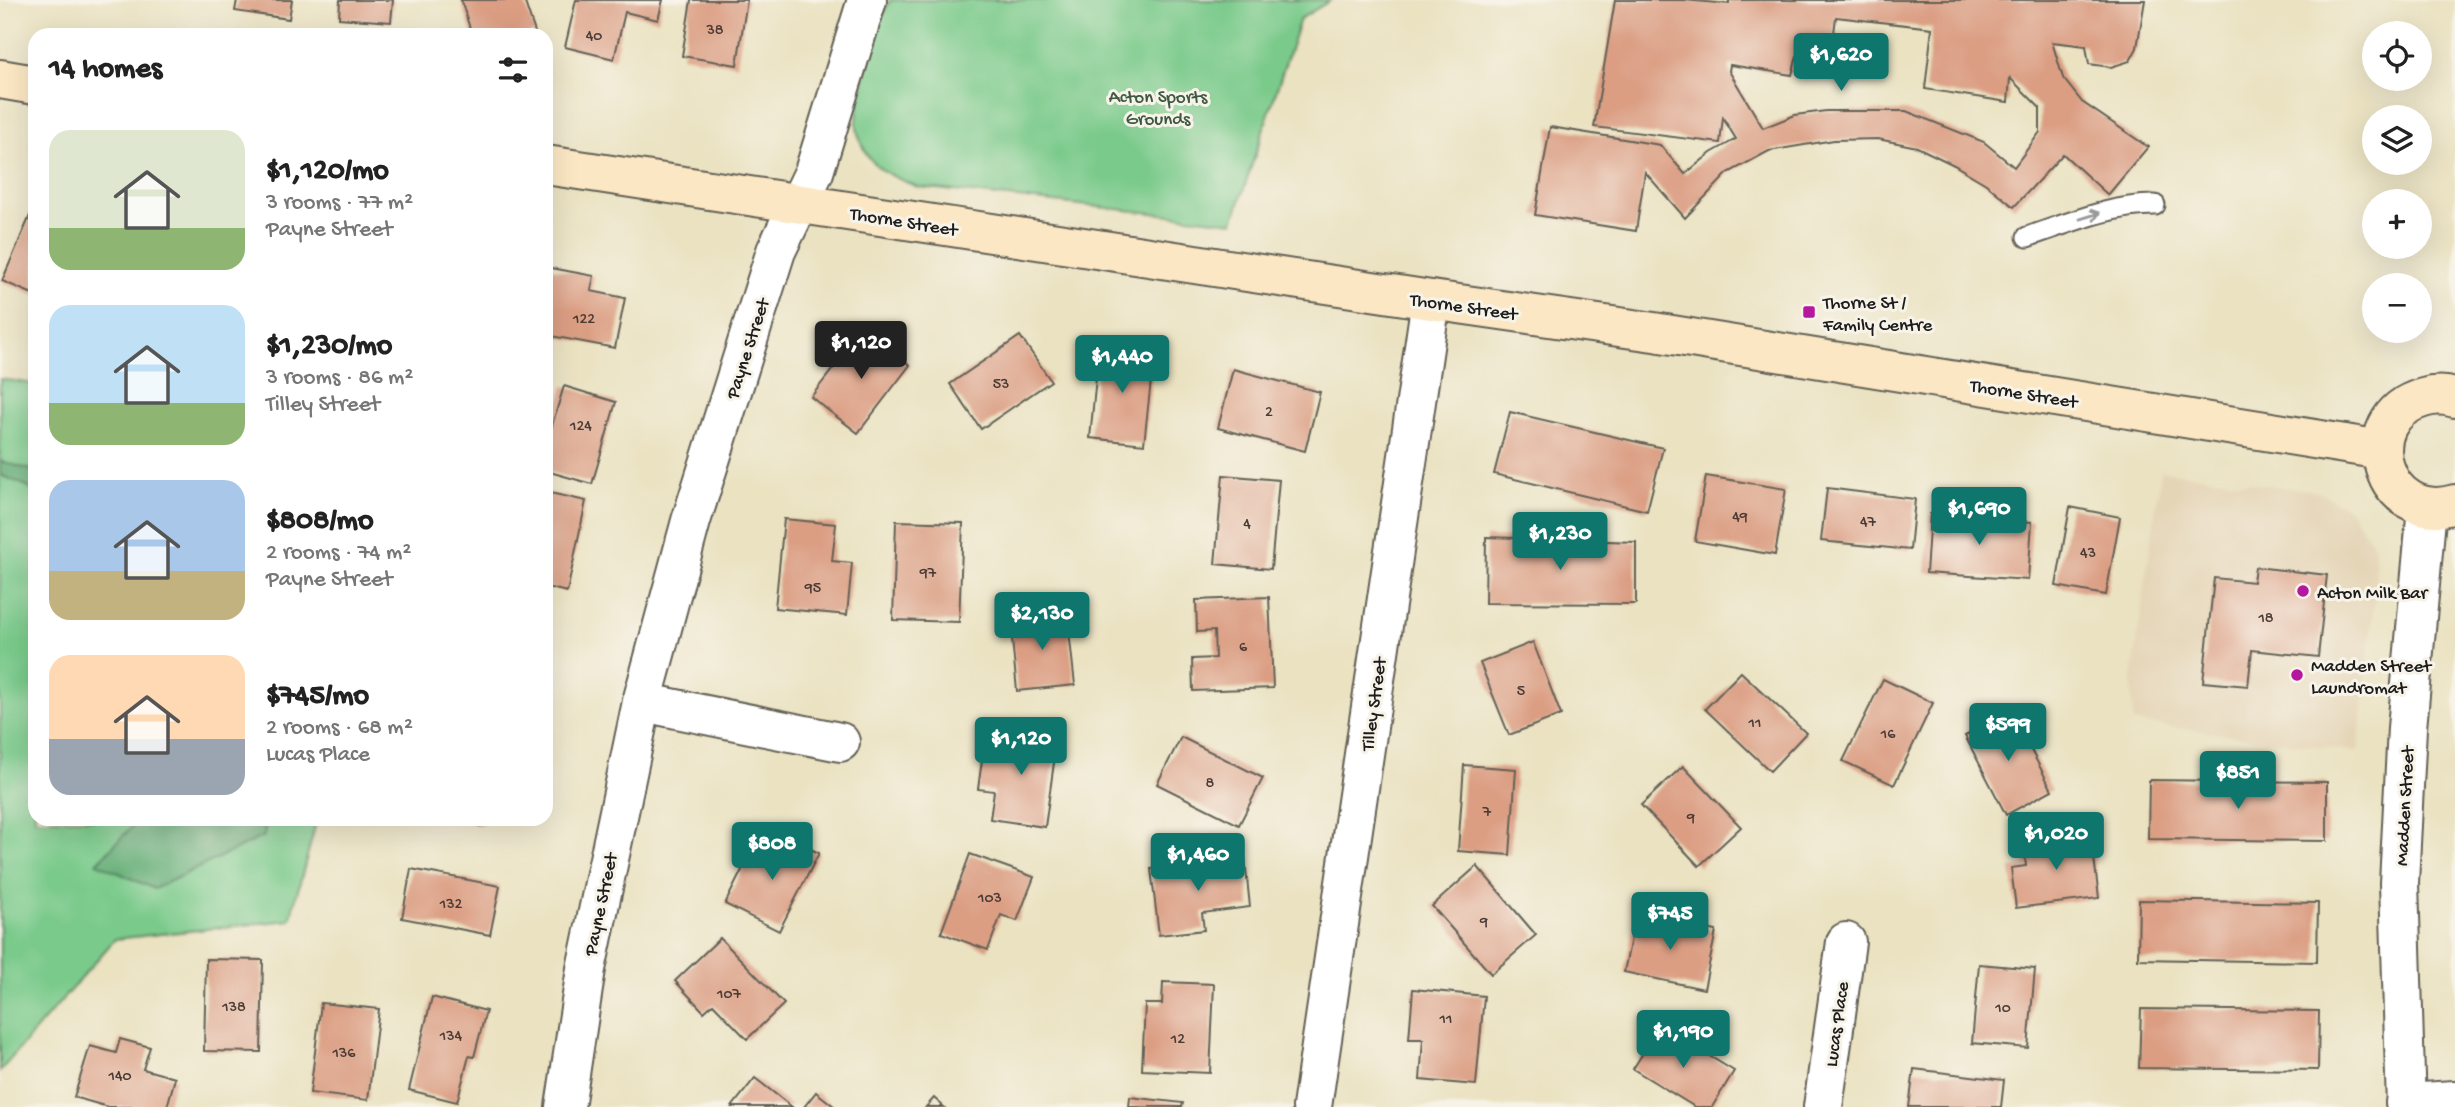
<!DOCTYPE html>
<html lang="en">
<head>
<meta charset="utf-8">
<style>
	body { margin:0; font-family:"Gochi Hand",sans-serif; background:#f6f6f6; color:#222; height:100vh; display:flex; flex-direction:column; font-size:26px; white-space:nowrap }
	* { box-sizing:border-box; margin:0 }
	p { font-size:23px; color:#767676 }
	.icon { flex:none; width:38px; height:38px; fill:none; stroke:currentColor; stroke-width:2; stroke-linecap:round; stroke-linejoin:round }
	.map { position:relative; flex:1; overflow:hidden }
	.details { position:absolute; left:28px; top:28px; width:525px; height:798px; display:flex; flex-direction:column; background:#fff; border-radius:21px; box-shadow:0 7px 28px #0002 }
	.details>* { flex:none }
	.buttons { position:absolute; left:2362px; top:21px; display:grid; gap:14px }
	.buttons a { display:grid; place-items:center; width:70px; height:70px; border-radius:50%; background:#fff; box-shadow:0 7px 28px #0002; font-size:35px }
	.price { position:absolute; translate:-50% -60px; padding:0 16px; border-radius:7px; background:#0f766e; color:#fff; font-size:23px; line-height:46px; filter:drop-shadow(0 2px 4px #0008) }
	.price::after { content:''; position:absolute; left:50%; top:42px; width:21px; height:16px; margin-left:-10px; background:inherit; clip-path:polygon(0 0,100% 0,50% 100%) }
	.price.active { background:#222; color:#fff }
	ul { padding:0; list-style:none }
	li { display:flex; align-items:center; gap:21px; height:175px; padding:0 21px }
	li span { display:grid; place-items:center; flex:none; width:196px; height:140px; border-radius:21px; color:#555 }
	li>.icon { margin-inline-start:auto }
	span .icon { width:84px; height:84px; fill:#fffc; stroke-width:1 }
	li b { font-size:30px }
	h2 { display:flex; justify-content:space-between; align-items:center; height:84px; padding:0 21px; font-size:30px }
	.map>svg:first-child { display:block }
	.built { fill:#e5d5b7 }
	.green { fill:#7aca8b; stroke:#4b7354; stroke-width:2 }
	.forest { fill:#63ae77; stroke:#40654a; stroke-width:2 }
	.building { fill:#db9e83; fill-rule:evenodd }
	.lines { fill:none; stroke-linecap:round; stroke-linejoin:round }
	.lane-casing { stroke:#646156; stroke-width:23 }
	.street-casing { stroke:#646156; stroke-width:42 }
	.secondary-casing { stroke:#646156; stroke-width:42 }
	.lane { stroke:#fff; stroke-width:19 }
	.street { stroke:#fff; stroke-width:38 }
	.secondary { stroke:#fbe7c3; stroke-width:38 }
	.oneway { stroke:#999 }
	.poi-dot { fill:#b5179e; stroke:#f7f3e8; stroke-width:2.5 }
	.labels { text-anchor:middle; stroke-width:6; stroke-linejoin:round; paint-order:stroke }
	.number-label { font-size:16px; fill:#4c3c36 }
	.park-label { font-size:19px; fill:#3d5943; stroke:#f7f3e8 }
	.street-label { font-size:19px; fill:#1c1c1c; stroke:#f7f3e8 }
	.poi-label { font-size:19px; fill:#1c1c1c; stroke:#f7f3e8; text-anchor:start }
</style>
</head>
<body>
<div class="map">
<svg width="2455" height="1107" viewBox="0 0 2455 1107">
	<rect width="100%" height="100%" fill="#f7f3e8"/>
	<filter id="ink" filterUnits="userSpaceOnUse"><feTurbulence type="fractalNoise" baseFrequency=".0143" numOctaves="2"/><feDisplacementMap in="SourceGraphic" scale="14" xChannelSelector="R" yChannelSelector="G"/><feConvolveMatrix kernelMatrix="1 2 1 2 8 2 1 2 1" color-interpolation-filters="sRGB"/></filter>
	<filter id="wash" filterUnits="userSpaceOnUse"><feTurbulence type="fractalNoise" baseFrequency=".00686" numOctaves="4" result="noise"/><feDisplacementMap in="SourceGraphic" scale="28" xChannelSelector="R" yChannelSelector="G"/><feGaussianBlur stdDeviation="1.57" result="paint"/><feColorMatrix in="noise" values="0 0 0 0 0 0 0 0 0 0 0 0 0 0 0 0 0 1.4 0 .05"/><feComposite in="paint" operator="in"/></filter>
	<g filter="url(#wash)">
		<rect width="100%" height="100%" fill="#eae2c1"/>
		<polygon class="built" points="2161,471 2320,492 2351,511 2375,548 2376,586 2358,752 2133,722 2132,678"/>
		<g class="green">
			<path d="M 890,0 L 1331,0 L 1300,19 L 1233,222 L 918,187 C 899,179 880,173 868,156 C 863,149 857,134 857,126 C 856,98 876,24 890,0 Z"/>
			<polygon points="0,379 35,384 35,819 317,819 290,920 115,939 0,1071"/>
		</g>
		<g class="forest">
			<polygon points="0,461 35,471 35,493 25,485 0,475"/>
			<polygon points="139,819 266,819 264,836 154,889 97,863"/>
		</g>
		<g id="blocks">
			<g class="building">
				<polygon points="237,0 292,0 289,19 235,11"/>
				<polygon points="340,0 393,0 391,22 339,18"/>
				<polygon points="461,0 524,0 535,32 526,35 472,35"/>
				<polygon points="576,0 663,0 658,20 625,12 614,59 565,47"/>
				<polygon points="691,0 747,0 737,65 682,56"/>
				<path d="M 1615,0 L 1683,0 L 1729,4 L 1729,0 L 2145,0 L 2137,48 L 2130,61 L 2111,67 L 2089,64 L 2086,46 L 2052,42 L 2063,78 L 2082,102 L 2148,147 L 2108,195 L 2063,154 L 2014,207 L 1986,184 L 1954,165 L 1917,147 L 1878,139 L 1834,140 L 1769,151 L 1728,173 L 1685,218 L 1645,172 L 1636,231 L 1535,215 L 1550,127 L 1660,145 L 1685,174 L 1711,153 L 1736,139 L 1723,118 L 1720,143 L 1594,127 ZM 1836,17 L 1932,28 L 1925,89 L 2008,102 L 2010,78 L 2040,108 L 2040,132 L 2014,167 L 1984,142 L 1906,111 L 1826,111 L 1795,115 L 1763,128 L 1729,71 L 1730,65 L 1792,75 L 1797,56 L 1811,58 L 1814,42 L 1833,41 Z"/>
				<polygon points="35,204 35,295 2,281"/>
				<polygon points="546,267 594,276 591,291 625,298 615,348 546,335"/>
				<polygon points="864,329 910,365 858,433 811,397"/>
				<polygon points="1020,336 1051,381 981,429 950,384"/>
				<polygon points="1099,347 1154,353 1144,444 1090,438"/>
				<polygon points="1233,369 1320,392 1305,451 1218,428"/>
				<polygon points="564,386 616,402 592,484 546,471 546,445"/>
				<polygon points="1510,412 1663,448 1647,511 1494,474"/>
				<polygon points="1223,475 1279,480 1271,569 1215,564"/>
				<polygon points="1706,476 1786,489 1775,555 1695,541"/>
				<polygon points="1827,488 1915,499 1910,550 1821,541"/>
				<polygon points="546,492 586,501 567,592 546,587"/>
				<polygon points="2070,507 2120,517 2106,595 2056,586"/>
				<polygon points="1930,514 2032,522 2028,580 1926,573"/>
				<polygon points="784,519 836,524 832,561 852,563 847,615 775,608"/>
				<polygon points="896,521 963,523 959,622 893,620"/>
				<polygon points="1486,537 1636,542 1636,604 1485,603"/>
				<polygon points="2255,567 2327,575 2318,657 2252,650 2248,686 2203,682 2214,578 2253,582"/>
				<polygon points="1269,597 1273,688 1193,691 1192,659 1215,658 1214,631 1197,632 1196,600"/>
				<polygon points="1067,613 1075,685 1017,691 1010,618"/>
				<polygon points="1533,642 1561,715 1509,735 1480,663"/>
				<polygon points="1741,672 1806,733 1770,771 1705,709"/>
				<polygon points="1883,679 1933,703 1894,785 1843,761"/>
				<polygon points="2011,712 2052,790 2006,815 1965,736"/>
				<polygon points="1006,726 1058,734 1045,827 990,819 994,791 978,789 983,753 1002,756"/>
				<polygon points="1181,737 1263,778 1239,825 1157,784"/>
				<polygon points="1464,765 1516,769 1510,855 1458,851"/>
				<polygon points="1683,766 1741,827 1699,866 1641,805"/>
				<polygon points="2149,780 2327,782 2327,841 2148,839"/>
				<polygon points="453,819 482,819 481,826"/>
				<polygon points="779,834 819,853 779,931 725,904 753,848 768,855"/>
				<polygon points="2091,834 2099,898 2016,908 2011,868 2026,866 2023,842"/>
				<polygon points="970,854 1034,877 1017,921 1001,915 988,950 941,933"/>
				<polygon points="1245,859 1250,907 1202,913 1204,930 1159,935 1151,869"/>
				<polygon points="1477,866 1536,935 1491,974 1432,906"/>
				<polygon points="411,869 500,886 490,935 402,918"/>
				<polygon points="2139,900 2318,903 2317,962 2138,959"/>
				<polygon points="1636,914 1716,931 1704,989 1624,972"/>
				<polygon points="720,938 784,1004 747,1039 713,1004 704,1012 675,981"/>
				<polygon points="206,959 263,960 261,1052 204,1051"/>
				<polygon points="1979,964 2035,969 2028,1048 1972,1043"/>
				<polygon points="1163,982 1214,984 1210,1073 1142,1070 1145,1004 1162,1004"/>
				<polygon points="1413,989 1484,996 1476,1085 1420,1080 1423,1039 1409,1039"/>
				<polygon points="432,997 486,1011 474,1057 469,1056 457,1102 409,1090"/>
				<polygon points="321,1003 379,1009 368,1100 310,1093"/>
				<polygon points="2141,1009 2319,1011 2318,1070 2139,1068"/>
				<polygon points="1660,1026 1734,1071 1712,1107 1695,1107 1633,1069"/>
				<polygon points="120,1039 150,1047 143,1069 175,1078 167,1107 108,1107 74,1097 90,1046 116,1053"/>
				<polygon points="1914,1069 2004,1080 2001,1107 1909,1107"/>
				<polygon points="755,1078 792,1107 732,1107"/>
				<polygon points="816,1092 835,1107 804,1107"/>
				<polygon points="1130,1097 1183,1103 1182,1107 1129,1107"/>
				<polygon points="934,1098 944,1107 926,1107"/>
			</g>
		</g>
	</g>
	<g filter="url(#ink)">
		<use href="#blocks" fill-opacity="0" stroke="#646156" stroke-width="2"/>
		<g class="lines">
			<defs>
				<path id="lane" d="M 2027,237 C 2069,223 2111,205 2155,205"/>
				<g id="street">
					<polyline points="642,702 840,742"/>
					<polyline points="2405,1103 2455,1100"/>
					<polyline points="565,1107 586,969 642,702 691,521 776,251 814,172 867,0"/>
					<polyline points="1312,1107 1431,300"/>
					<polyline points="1823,1107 1846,942"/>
					<polyline points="2406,1107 2399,883 2407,728 2427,507"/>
				</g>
				<g id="secondary">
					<polyline points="0,79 35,85"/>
					<polyline points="546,165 1431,300 1654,332 2382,450"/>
					<path d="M 2455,398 C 2445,395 2433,395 2423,398 C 2351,418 2382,526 2455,504"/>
				</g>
			</defs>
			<use href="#lane" class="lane-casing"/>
			<use href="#street" class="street-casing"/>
			<use href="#secondary" class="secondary-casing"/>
			<use href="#lane" class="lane"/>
			<use href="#street" class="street"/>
			<use href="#secondary" class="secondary"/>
		</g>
		<defs><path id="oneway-shaft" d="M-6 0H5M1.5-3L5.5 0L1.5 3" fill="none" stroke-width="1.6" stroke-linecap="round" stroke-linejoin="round" transform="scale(1.75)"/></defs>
		<use class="oneway" href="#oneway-shaft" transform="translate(2090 216) rotate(-17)"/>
	</g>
	<g class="poi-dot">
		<rect x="1802" y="305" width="14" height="14" rx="3.5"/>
		<circle cx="2303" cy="591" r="7"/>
		<circle cx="2297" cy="675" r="7"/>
	</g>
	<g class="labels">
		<g class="number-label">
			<text x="715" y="34">38</text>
			<text x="594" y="40">40</text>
			<text x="584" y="323">122</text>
			<text x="1001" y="388">53</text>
			<text x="1269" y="416">2</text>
			<text x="581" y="430">124</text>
			<text x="1740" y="521">49</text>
			<text x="1868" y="526">47</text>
			<text x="1247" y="528">4</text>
			<text x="2088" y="557">43</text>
			<text x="928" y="577">97</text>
			<text x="813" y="592">95</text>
			<text x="2266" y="622">18</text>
			<text x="1243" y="651">6</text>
			<text x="1521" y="695">5</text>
			<text x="1755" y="727">11</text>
			<text x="1888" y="738">16</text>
			<text x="1210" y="787">8</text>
			<text x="1487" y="816">7</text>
			<text x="1691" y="822">9</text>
			<text x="990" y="902">103</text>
			<text x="451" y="908">132</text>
			<text x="1484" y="926">9</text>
			<text x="729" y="998">107</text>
			<text x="234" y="1011">138</text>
			<text x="2003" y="1012">10</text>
			<text x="1446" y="1023">11</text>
			<text x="451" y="1040">134</text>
			<text x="1178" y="1043">12</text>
			<text x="344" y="1057">136</text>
			<text x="120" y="1080">140</text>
		</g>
		<g class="park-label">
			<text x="1158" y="102">Acton Sports<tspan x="1158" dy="22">Grounds</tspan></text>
		</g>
		<g class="street-label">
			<text transform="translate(904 220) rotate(9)" y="7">Thorne Street</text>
			<text transform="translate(1464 305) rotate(8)" y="7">Thorne Street</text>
			<text transform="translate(746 348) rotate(-72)" y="7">Payne Street</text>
			<text transform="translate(2024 392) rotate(9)" y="7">Thorne Street</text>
			<text transform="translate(1372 704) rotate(-82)" y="7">Tilley Street</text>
			<text transform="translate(2403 806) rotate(-87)" y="7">Madden Street</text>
			<text transform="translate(599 904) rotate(-78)" y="7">Payne Street</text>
			<text transform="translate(1835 1024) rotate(-82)" y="7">Lucas Place</text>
		</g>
		<g class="poi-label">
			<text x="1823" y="308">Thorne St /<tspan x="1823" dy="22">Family Centre</tspan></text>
			<text x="2317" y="598">Acton Milk Bar</text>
			<text x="2311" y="671">Madden Street<tspan x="2311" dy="22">Laundromat</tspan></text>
		</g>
	</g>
</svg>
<div class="buttons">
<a><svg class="icon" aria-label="locate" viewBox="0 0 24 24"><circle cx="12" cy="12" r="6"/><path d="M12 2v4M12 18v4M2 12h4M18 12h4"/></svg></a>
<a><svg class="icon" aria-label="layers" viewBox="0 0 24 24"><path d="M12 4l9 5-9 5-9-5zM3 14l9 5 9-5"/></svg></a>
<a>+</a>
<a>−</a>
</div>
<b class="price" style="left:1841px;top:93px">$1,620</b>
<b class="price active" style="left:861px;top:381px">$1,120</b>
<b class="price" style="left:1122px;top:395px">$1,440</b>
<b class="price" style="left:1979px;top:547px">$1,690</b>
<b class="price" style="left:1560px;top:572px">$1,230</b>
<b class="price" style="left:1042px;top:652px">$2,130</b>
<b class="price" style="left:2008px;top:763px">$599</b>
<b class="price" style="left:1021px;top:777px">$1,120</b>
<b class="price" style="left:2238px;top:811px">$851</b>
<b class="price" style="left:2056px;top:872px">$1,020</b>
<b class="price" style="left:772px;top:882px">$808</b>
<b class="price" style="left:1198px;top:893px">$1,460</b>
<b class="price" style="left:1670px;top:952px">$745</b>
<b class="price" style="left:1683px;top:1070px">$1,190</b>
<section class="details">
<h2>14 homes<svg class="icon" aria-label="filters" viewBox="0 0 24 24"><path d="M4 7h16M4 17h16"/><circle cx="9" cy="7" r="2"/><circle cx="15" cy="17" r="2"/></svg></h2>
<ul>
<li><span style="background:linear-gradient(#dfe7d0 70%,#8fb573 0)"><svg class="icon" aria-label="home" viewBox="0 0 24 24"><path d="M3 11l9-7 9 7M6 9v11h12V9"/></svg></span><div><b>$1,120/mo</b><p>3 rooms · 77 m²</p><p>Payne Street</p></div></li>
<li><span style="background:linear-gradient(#bfe0f5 70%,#8fb573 0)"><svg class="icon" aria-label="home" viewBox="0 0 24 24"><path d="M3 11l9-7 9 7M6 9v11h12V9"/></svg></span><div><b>$1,230/mo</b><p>3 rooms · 86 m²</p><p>Tilley Street</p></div></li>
<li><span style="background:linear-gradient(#a9c7e8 65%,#c2b280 0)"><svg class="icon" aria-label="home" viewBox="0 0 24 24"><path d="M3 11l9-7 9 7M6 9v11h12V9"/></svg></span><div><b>$808/mo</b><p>2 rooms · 74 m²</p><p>Payne Street</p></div></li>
<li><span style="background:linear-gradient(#ffd9b3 60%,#9aa5b1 0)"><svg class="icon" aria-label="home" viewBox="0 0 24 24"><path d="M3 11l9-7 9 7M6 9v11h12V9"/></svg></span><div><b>$745/mo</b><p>2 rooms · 68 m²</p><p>Lucas Place</p></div></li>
</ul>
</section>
</div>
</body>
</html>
